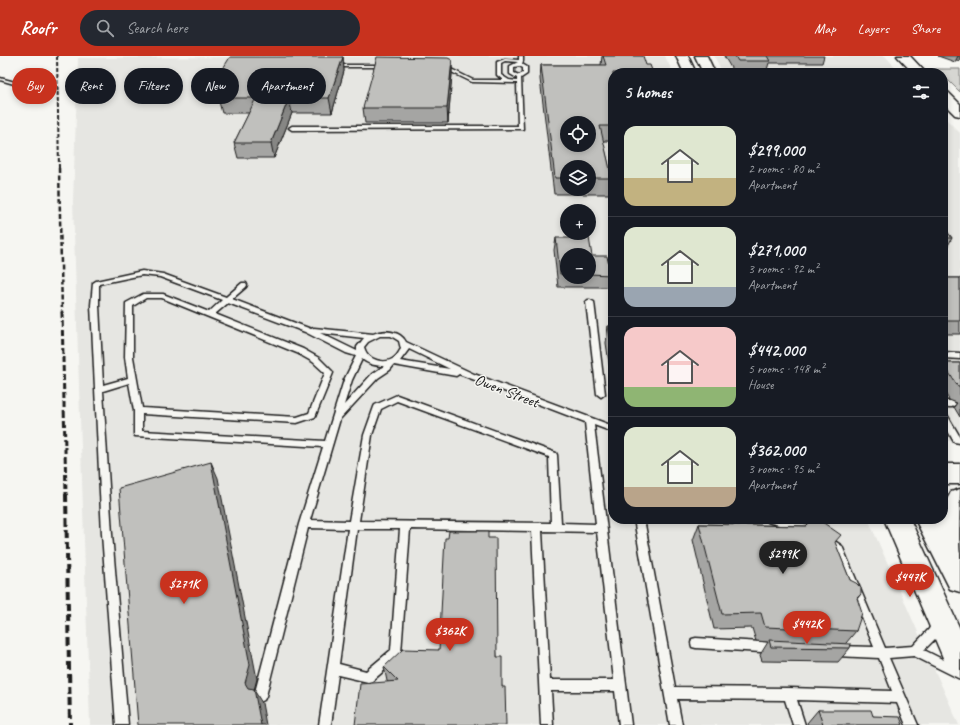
<!DOCTYPE html>
<html lang="en">
<head>
<meta charset="utf-8">
<style>
	body { margin:0; font-family:Caveat,sans-serif; background:#242831; color:#f1f3f6; height:100vh; display:flex; flex-direction:column; font-size:15px; white-space:nowrap }
	* { box-sizing:border-box; margin:0 }
	p { font-size:13px; color:#9ea1a6 }
	.icon { flex:none; width:22px; height:22px; fill:none; stroke:currentColor; stroke-width:2; stroke-linecap:round; stroke-linejoin:round }
	.map { position:relative; flex:1; overflow:hidden }
	.sheet { position:absolute; left:608px; top:12px; width:340px; height:456px; display:flex; flex-direction:column; background:#171b24; border-radius:16px; box-shadow:0 2px 6px #0003 }
	.sheet>* { flex:none }
	.banner { position:absolute; left:12px; top:12px; width:380px; height:36px; display:flex; gap:8px }
	.controls { position:absolute; left:560px; top:60px; display:grid; gap:8px }
	.controls a { display:grid; place-items:center; width:36px; height:36px; border-radius:50%; background:#171b24; box-shadow:0 2px 6px #0003; font-size:20px }
	.price { position:absolute; translate:-50% -34px; padding:0 9px; border-radius:14px; background:#c8321e; color:#fff; font-size:13px; line-height:26px; filter:drop-shadow(0 1px 2px #0008) }
	.price::after { content:''; position:absolute; left:50%; top:24px; width:12px; height:9px; margin-left:-6px; background:inherit; clip-path:polygon(0 0,100% 0,50% 100%) }
	.price.selected { background:#222; color:#fff }
	ul { padding:0; list-style:none }
	li { display:flex; align-items:center; gap:12px; height:100px; padding:0 16px }
	li+li { border-top:1px solid #363941 }
	li span { display:grid; place-items:center; flex:none; width:112px; height:80px; border-radius:12px; color:#555 }
	li>.icon { margin-inline-start:auto }
	span .icon { width:48px; height:48px; fill:#fffc; stroke-width:1 }
	li b { font-size:17px }
	h2 { display:flex; justify-content:space-between; align-items:center; height:48px; padding:0 16px; font-size:17px }
	.chip { padding:0 14px; border-radius:18px; background:#171b24; box-shadow:0 2px 6px #0003; font-size:14px; line-height:36px }
	.chip.selected { background:#c8321e; color:#fff }
	header { display:flex; align-items:center; gap:24px; box-sizing:border-box; height:56px; padding:0 20px; background:#c8321e; color:#fff }
	header strong { font-size:19px }
	nav { display:flex; gap:22px; margin-inline-start:auto; font-size:14px }
	.search { width:280px; height:36px; background:#242831; display:flex; align-items:center; gap:10px; box-sizing:border-box; padding:0 14px; border-radius:22px; color:#9ea1a6; font-size:15px }
	.map>svg:first-child { display:block }
	.built { fill:#e6e6e2; fill-rule:evenodd }
	.green { fill:#d6d6d2; stroke:#797977 }
	.lines { fill:none; stroke-linecap:round; stroke-linejoin:round }
	.lane-casing { stroke:#1c1c1c; stroke-width:3 }
	.secondary-casing { stroke:#1c1c1c; stroke-width:3 }
	.lane { fill:#f6f6f2; fill-rule:evenodd }
	.secondary { fill:#f6f6f2; fill-rule:evenodd }
	.rail-far3 { stroke:#1c1c1c; stroke-width:2; stroke-dasharray:4 2; stroke-linecap:butt }
	.rail-far2 { stroke:#1c1c1c; stroke-width:2.5; stroke-dasharray:5 2.5; stroke-linecap:butt }
	.rail-far1 { stroke:#1c1c1c; stroke-width:3; stroke-dasharray:6 3; stroke-linecap:butt }
	.rail { stroke:#1c1c1c; stroke-width:4; stroke-dasharray:8 4; stroke-linecap:butt }
	.wall { fill:#a5a5a3; stroke:#1c1c1c; fill-rule:evenodd }
	.shaded-wall { fill:#868684; stroke:#1c1c1c }
	.building { fill:#c0c0bd; stroke:#1c1c1c; fill-rule:evenodd }
	.labels { text-anchor:middle; stroke-width:3; stroke-linejoin:round; paint-order:stroke }
	.street-label { font-size:16px; fill:#1c1c1c; stroke:#f6f6f2 }
</style>
</head>
<body>
<header>
<strong>Roofr</strong>
<div class="search"><svg class="icon" aria-label="search" viewBox="0 0 24 24"><circle cx="10" cy="10" r="6"/><path d="M15 15l6 6"/></svg>Search here</div>
<nav><a>Map</a><a>Layers</a><a>Share</a></nav>
</header>
<div class="map">
<svg width="960" height="669" viewBox="0 0 960 669">
	<rect width="100%" height="100%" fill="#f6f6f2"/>
	<filter id="ink" filterUnits="userSpaceOnUse"><feTurbulence type="fractalNoise" baseFrequency=".025" numOctaves="2"/><feDisplacementMap in="SourceGraphic" scale="8" xChannelSelector="R" yChannelSelector="G"/><feConvolveMatrix kernelMatrix="1 2 1 2 8 2 1 2 1" color-interpolation-filters="sRGB"/></filter>
	<g filter="url(#ink)">
		<g class="built">
			<path d="M 420,0 L 665,0 L 673,17 L 613,17 L 613,463 L 868,463 L 959,669 L 90,669 L 73,145 L 78,2 ZM 567,67 L 589,67 L 589,89 L 567,89 ZM 567,111 L 589,111 L 589,133 L 567,133 ZM 567,155 L 589,155 L 589,177 L 567,177 ZM 567,199 L 589,199 L 589,221 L 567,221 Z"/>
			<polygon points="714,0 885,0 901,17 723,17"/>
			<polygon points="943,60 960,77 960,385 943,385"/>
		</g>
		<polygon class="green" points="936,13 960,13 960,36 943,19 943,17 940,17"/>
		<g class="lines">
			<defs>
				<g id="lane">
					<path d="M 519,0 L 523,0 L 523,5 L 522,8 L 527,11 L 527,18 L 521,22 L 523,73 L 292,74 L 289,72 L 292,70 L 518,70 L 517,27 L 472,26 L 441,11 L 445,10 L 473,24 L 503,24 L 497,19 L 497,6 L 505,3 L 519,4 ZM 505,5 L 518,6 L 510,10 L 510,18 L 517,22 L 517,25 L 509,24 L 501,19 L 501,7 ZM 519,10 L 523,12 L 523,17 L 519,19 L 514,17 L 514,11 Z"/>
					<polygon points="333,9 384,9 386,10 384,11 331,11 331,10"/>
					<polygon points="892,15 919,15 921,16 890,17 890,15"/>
					<polygon points="0,22 30,30 30,31 28,32 0,24"/>
					<polygon points="612,201 613,201 613,212 610,210 609,203"/>
					<path d="M 142,215 L 163,218 L 226,241 L 242,227 L 246,227 L 247,229 L 246,231 L 232,243 L 311,273 L 314,272 L 373,278 C 384,273 401,275 406,286 L 474,318 L 613,370 L 613,376 L 594,369 L 631,669 L 619,669 L 615,635 L 551,635 L 553,669 L 541,669 L 532,475 L 410,473 L 401,597 L 400,601 L 372,625 L 368,626 L 338,619 L 331,669 L 319,669 L 348,473 L 308,472 L 266,640 L 264,644 L 260,646 L 256,644 L 254,640 L 299,468 L 323,391 L 135,380 L 134,378 L 134,355 L 129,327 L 103,335 L 112,478 L 128,669 L 116,669 L 102,478 L 91,249 L 93,227 L 96,225 ZM 142,219 L 160,221 L 222,244 L 209,256 L 163,238 L 143,238 L 126,247 L 125,301 L 128,322 L 103,329 L 99,249 L 99,228 ZM 146,242 L 162,242 L 297,297 L 313,306 L 325,317 L 309,357 L 297,361 L 142,352 L 133,301 L 133,250 ZM 228,247 L 305,276 L 346,297 L 356,300 L 344,324 L 325,385 L 142,375 L 142,358 L 297,367 L 315,361 L 333,317 L 332,315 L 319,302 L 303,293 L 215,258 ZM 320,277 L 364,282 L 357,291 L 357,295 ZM 380,280 L 391,280 L 399,285 L 401,293 C 399,295 398,299 395,301 C 385,310 367,304 364,291 L 368,286 ZM 409,293 L 450,313 L 400,305 ZM 362,303 C 368,308 376,310 384,310 L 372,318 L 344,349 L 352,324 ZM 394,309 L 456,320 L 459,318 L 585,366 L 596,468 L 561,467 L 557,399 L 556,397 L 397,339 L 375,349 L 374,351 L 364,379 L 349,465 L 310,464 L 340,363 L 378,322 L 390,314 ZM 397,345 L 549,401 L 551,467 L 359,465 L 372,379 L 381,353 ZM 357,473 L 400,473 L 391,594 L 366,615 L 339,608 ZM 542,475 L 597,476 L 614,624 L 550,624 Z"/>
					<polygon points="588,244 590,244 594,246 605,338 601,341 597,338 586,246"/>
					<polygon points="943,296 960,297 960,303 943,302"/>
					<polygon points="943,345 952,345 956,348 952,351 943,351"/>
					<polygon points="943,356 946,357 960,381 960,387 954,386 943,366"/>
					<polygon points="634,463 644,463 675,631 789,632 892,635 879,602 836,600 832,599 831,595 832,591 836,590 874,591 835,496 826,488 824,485 826,482 829,481 842,490 885,592 913,590 929,573 933,565 937,563 941,565 942,568 937,581 924,594 960,612 960,623 914,600 889,602 918,669 906,669 897,647 797,644 805,669 793,669 785,644 677,643 682,669 670,669"/>
					<polygon points="766,463 787,463 810,469 812,472 810,475 807,476 771,467 768,466"/>
					<polygon points="696,582 775,587 779,588 780,592 779,596 775,597 696,592 692,591 691,587 692,583"/>
				</g>
				<g id="secondary">
					<polygon points="676,0 688,0 696,17 684,17"/>
					<polygon points="695,0 707,0 715,17 703,17"/>
					<polygon points="897,0 910,0 926,17 913,17"/>
					<polygon points="943,35 948,36 960,48 960,60 955,59 943,47"/>
					<rect x="943" y="408" width="17" height="20"/>
					<path d="M 960,433 C 960,441 958,494 960,497 L 960,536 L 950,533 L 915,463 L 943,463 L 943,451 L 951,436 Z"/>
					<polygon points="884,463 910,463 960,573 960,621 949,616"/>
				</g>
			</defs>
			<use href="#lane" class="lane-casing"/>
			<use href="#secondary" class="secondary-casing"/>
			<use href="#lane" class="lane"/>
			<use href="#secondary" class="secondary"/>
			<polyline class="rail-far3" points="57,0 59,113"/>
			<polyline class="rail-far2" points="59,112 62,257"/>
			<polyline class="rail-far1" points="62,256 66,439"/>
			<polyline class="rail" points="66,438 70,669"/>
		</g>
		<g class="wall">
			<path d="M 602,0 L 643,0 L 613,17 L 613,85 L 603,85 L 612,122 L 609,138 L 554,138 L 540,23 L 541,9 L 601,9 ZM 567,111 L 589,111 L 589,133 L 567,133 Z"/>
			<polygon points="724,0 824,0 822,7 769,7 766,17 734,17"/>
			<polygon points="938,0 960,0 960,4 955,6"/>
			<polygon points="343,1 344,15 332,57 292,57 274,102 238,102 234,87 249,57 222,57 218,42 220,39 216,24"/>
			<polygon points="452,4 452,18 448,67 365,67 363,52"/>
			<polygon points="943,170 952,182 943,199"/>
			<path d="M 556,182 L 592,200 L 611,219 L 609,231 L 558,231 L 554,194 ZM 567,199 L 589,199 L 589,221 L 567,221 Z"/>
			<rect x="943" y="222" width="17" height="56"/>
			<polygon points="608,270 613,271 613,327 612,327 606,287"/>
			<polygon points="943,307 960,307 960,361 954,351 957,347 949,344 943,333"/>
			<polygon points="699,468 806,470 835,487 850,524 861,538 857,543 856,575 846,587 850,592 838,606 762,605 760,599 768,586 756,585 752,572 714,573 693,484"/>
			<polygon points="488,482 497,601 502,631 388,626 387,625 384,611 439,594"/>
			<polygon points="818,654 873,660 903,669 808,669 807,667"/>
		</g>
		<g class="shaded-wall">
			<polygon points="958,0 960,0 960,4 955,6"/>
			<polygon points="343,1 344,15 332,57 329,42"/>
			<polygon points="452,4 452,18 448,67 447,52"/>
			<polygon points="289,42 292,57 274,102 271,87"/>
			<polygon points="211,406 218,422 257,623 254,634 262,647 266,669 261,669 245,627"/>
		</g>
		<g class="building">
			<path d="M 603,0 L 643,0 L 646,9 L 650,9 L 653,17 L 613,17 L 613,70 L 600,70 L 612,122 L 589,122 L 589,111 L 567,111 L 567,122 L 555,122 L 541,9 L 606,9 ZM 567,67 L 589,67 L 589,89 L 567,89 Z"/>
			<polygon points="735,0 767,0 770,5 738,5"/>
			<polygon points="230,1 343,1 329,42 289,42 271,87 234,87 256,42 218,42 228,24 216,24"/>
			<polygon points="377,1 448,2 452,4 447,52 363,52"/>
			<polygon points="943,170 952,182 943,182"/>
			<polygon points="556,182 589,182 592,200 607,200 611,219 589,218 589,199 567,199 567,218 560,218"/>
			<rect x="943" y="222" width="17" height="43"/>
			<polygon points="608,270 613,271 613,296"/>
			<polygon points="943,307 960,307 960,331 958,331"/>
			<polygon points="211,406 250,609 245,627 248,632 254,633 261,669 138,669 119,432"/>
			<polygon points="813,463 818,463 841,479 835,486 850,524 856,527 861,532 861,538 857,542 862,557 856,575 765,571 761,557 722,558 699,468 806,470"/>
			<polygon points="449,475 488,475 488,482 496,482 497,601 502,601 502,631 505,631 506,669 355,669 360,628 398,625 384,611 403,593 439,594 445,482 448,482"/>
			<polygon points="769,584 851,588 850,592 771,591"/>
			<polygon points="818,654 871,654 873,660 900,661 903,669 823,669"/>
		</g>
	</g>
	<g class="labels">
		<g class="street-label">
			<text transform="translate(507 334) rotate(21)" y="6">Owen Street</text>
		</g>
	</g>
</svg>
<div class="controls">
<a><svg class="icon" aria-label="locate" viewBox="0 0 24 24"><circle cx="12" cy="12" r="6"/><path d="M12 2v4M12 18v4M2 12h4M18 12h4"/></svg></a>
<a><svg class="icon" aria-label="layers" viewBox="0 0 24 24"><path d="M12 4l9 5-9 5-9-5zM3 14l9 5 9-5"/></svg></a>
<a>+</a>
<a>−</a>
</div>
<b class="price selected" style="left:783px;top:519px">$299K</b>
<b class="price" style="left:910px;top:542px">$447K</b>
<b class="price" style="left:184px;top:549px">$271K</b>
<b class="price" style="left:807px;top:589px">$442K</b>
<b class="price" style="left:450px;top:596px">$362K</b>
<div class="banner">
<a class="chip selected">Buy</a>
<a class="chip">Rent</a>
<a class="chip">Filters</a>
<a class="chip">New</a>
<a class="chip">Apartment</a>
</div>
<section class="sheet">
<h2>5 homes<svg class="icon" aria-label="filters" viewBox="0 0 24 24"><path d="M4 7h16M4 17h16"/><circle cx="9" cy="7" r="2"/><circle cx="15" cy="17" r="2"/></svg></h2>
<ul>
<li><span style="background:linear-gradient(#dfe7d0 65%,#c2b280 0)"><svg class="icon" aria-label="home" viewBox="0 0 24 24"><path d="M3 11l9-7 9 7M6 9v11h12V9"/></svg></span><div><b>$299,000</b><p>2 rooms · 80 m²</p><p>Apartment</p></div></li>
<li><span style="background:linear-gradient(#dfe7d0 75%,#9aa5b1 0)"><svg class="icon" aria-label="home" viewBox="0 0 24 24"><path d="M3 11l9-7 9 7M6 9v11h12V9"/></svg></span><div><b>$271,000</b><p>3 rooms · 92 m²</p><p>Apartment</p></div></li>
<li><span style="background:linear-gradient(#f6c9c9 75%,#8fb573 0)"><svg class="icon" aria-label="home" viewBox="0 0 24 24"><path d="M3 11l9-7 9 7M6 9v11h12V9"/></svg></span><div><b>$442,000</b><p>5 rooms · 148 m²</p><p>House</p></div></li>
<li><span style="background:linear-gradient(#dfe7d0 75%,#b9a48a 0)"><svg class="icon" aria-label="home" viewBox="0 0 24 24"><path d="M3 11l9-7 9 7M6 9v11h12V9"/></svg></span><div><b>$362,000</b><p>3 rooms · 95 m²</p><p>Apartment</p></div></li>
</ul>
</section>
</div>
</body>
</html>
